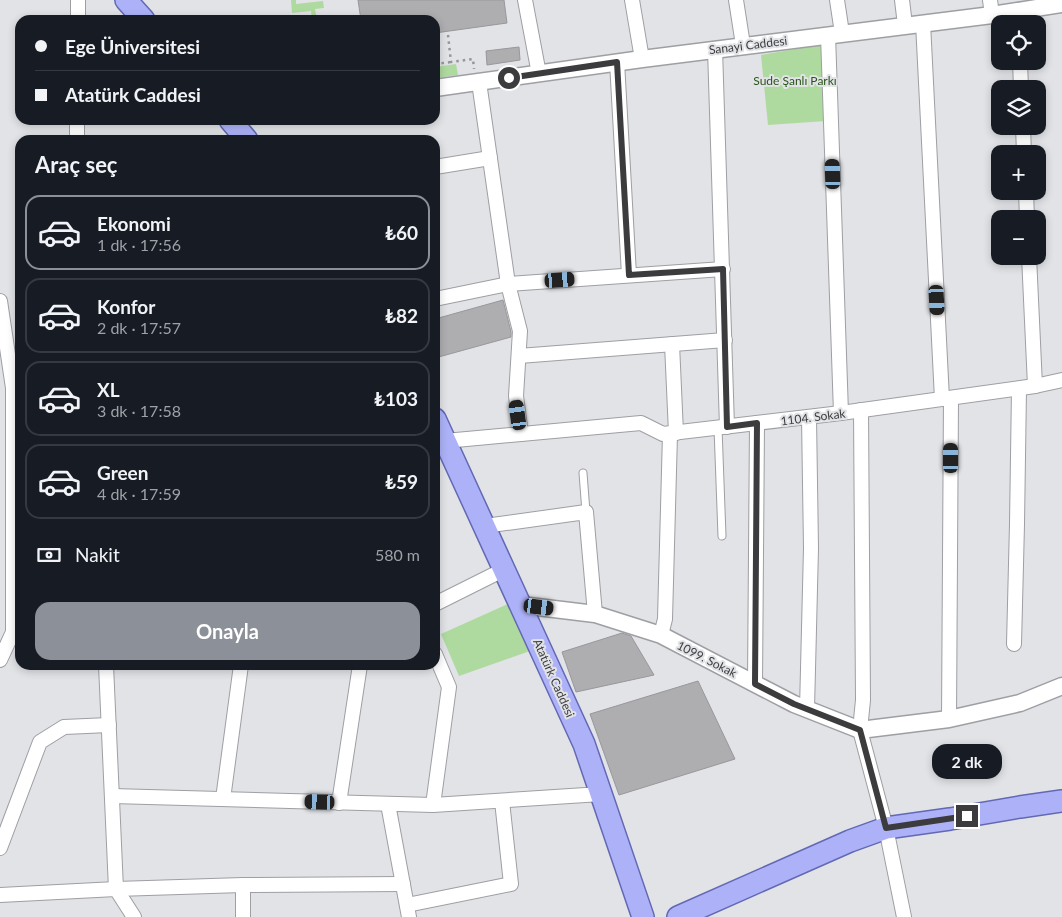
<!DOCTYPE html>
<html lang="tr">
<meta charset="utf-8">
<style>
body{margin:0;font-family:Lato,sans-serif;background:#242831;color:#f1f3f6;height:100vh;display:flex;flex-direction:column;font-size:19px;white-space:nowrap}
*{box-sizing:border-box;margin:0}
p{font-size:16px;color:#9ea1a6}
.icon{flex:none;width:28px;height:28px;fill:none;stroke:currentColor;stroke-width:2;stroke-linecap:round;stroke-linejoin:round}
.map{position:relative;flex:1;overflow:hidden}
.panel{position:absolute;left:15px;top:135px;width:425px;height:535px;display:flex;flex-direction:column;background:#171b24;border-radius:15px;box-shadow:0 2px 8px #0003}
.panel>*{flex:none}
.banner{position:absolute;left:15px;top:15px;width:425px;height:110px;border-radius:15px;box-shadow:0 2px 8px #0003;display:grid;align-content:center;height:110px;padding:0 20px;background:#171b24}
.fabs{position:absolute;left:991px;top:15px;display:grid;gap:10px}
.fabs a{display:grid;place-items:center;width:55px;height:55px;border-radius:10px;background:#171b24;box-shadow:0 2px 8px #0003;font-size:25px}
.end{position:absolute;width:22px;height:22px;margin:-11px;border:6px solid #3c3c3e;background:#fff;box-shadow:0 0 0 2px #fff}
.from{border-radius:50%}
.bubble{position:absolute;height:35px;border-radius:15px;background:#171b24;box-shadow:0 2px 8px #0003;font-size:16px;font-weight:700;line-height:35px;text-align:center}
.car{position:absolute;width:15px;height:30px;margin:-15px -8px;border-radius:6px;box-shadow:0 0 4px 1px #0007;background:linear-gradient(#222 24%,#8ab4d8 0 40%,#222 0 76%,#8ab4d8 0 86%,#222 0)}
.banner b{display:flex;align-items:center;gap:18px;height:48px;font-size:19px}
.banner b+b{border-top:1px solid #363941}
.banner i{width:12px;height:12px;background:#f1f3f6}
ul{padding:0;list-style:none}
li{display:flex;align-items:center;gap:15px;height:75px;margin:0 10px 8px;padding:0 10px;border:2px solid #363941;border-radius:15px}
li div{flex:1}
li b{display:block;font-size:19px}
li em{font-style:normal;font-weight:700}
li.current{border-color:#8c9099}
li>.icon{width:45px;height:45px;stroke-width:1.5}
h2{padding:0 20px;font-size:22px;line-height:60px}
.pay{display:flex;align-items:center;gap:12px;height:55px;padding:0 20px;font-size:19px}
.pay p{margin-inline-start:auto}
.primary-button{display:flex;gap:10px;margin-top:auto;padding:10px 20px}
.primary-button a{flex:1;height:58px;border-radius:15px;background:#8c9099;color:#fff;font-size:20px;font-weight:700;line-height:58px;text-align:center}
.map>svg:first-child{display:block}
</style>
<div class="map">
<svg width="1062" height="917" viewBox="0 0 1062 917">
<rect width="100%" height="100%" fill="#e1e3e6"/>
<g fill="#afda9f">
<polygon points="291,0 296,0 296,4 323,1 324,8 315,9 317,20 312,20 311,11 292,13"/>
<polygon points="824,44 826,121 768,125 761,55"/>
<polygon points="456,64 458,75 435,78 435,67"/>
<polygon points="510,603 530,651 459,676 441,634"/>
</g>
<g fill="#aeaeb1" stroke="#98979b">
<polygon points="358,0 504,0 507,23 435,33 435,20 361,20"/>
<polygon points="519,47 520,60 487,65 486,51"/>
<polygon points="503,300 511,332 511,337 435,358 435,319"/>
<polygon points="622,633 631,636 654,675 576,692 562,652"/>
<polygon points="698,681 735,759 619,795 590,714"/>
</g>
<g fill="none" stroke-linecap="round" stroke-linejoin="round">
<g stroke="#9e9fa3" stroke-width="9">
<g id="service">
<polyline points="718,428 722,536"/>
<polyline points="583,473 586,512"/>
</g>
</g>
<g stroke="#9e9fa3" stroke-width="16">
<g id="minor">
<polyline points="525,0 539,74"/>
<polyline points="632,0 642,59"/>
<polyline points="736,0 743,45"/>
<polyline points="837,0 842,33"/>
<polyline points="902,0 905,25"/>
<polyline points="990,0 992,15"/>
<polyline points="78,20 78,0"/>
<polyline points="923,23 942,399"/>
<polyline points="828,35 841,413"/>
<polyline points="715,49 727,427"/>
<polyline points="1020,61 1021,89"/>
<polyline points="617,62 629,275"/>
<polyline points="479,82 508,284 520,331 516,396 521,434"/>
<polyline points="1023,126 1024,154"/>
<polyline points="77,140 77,120"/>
<polyline points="435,167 490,158"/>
<polyline points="1026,191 1027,219"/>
<polyline points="1029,256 1035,386"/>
<polyline points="435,299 508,284 723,269"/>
<polyline points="0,301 13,388 13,632 0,660"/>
<polyline points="672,344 676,433"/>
<polyline points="519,356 725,340"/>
<polyline points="861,410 863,700 860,730 886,828 904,917"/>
<polyline points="445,441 641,423 663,434 841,413 1035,386 1062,380"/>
<polyline points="485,526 586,512 595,614"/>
<polyline points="435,604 505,569"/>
<polyline points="661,635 665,619 670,434"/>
<polyline points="1014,644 1017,524 1019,389"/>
<polyline points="106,665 116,889 134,917"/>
<polyline points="755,684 757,423"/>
<polyline points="807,709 811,548 809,417"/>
<polyline points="949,719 951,398"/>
<polyline points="112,796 433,805 601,794"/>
<polyline points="223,799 241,665"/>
<polyline points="339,803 360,665"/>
<polyline points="388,804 409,917"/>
<polyline points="433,805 449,687 435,654"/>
<polyline points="0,848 40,742 64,727 109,725"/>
<polyline points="0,895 116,889 243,885"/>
<polyline points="407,905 511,884 502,801"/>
<polyline points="243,917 243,885 403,884"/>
</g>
</g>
<g stroke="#9e9fa3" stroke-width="19">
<g id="tertiary">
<polyline points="435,88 642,59 992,15 1062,4"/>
<polyline points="521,605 595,614 661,635 794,704 860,730 949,719 1020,703 1062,686"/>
</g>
</g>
<g stroke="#6268b4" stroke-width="24">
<g id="primary">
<polyline points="126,0 144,20"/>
<polyline points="230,120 247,140"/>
<polyline points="435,419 584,744 643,917"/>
<polyline points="678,917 850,841 886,828 950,819 1020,807 1062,801"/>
</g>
</g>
<g stroke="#949698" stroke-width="2.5" stroke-dasharray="2.5 4" stroke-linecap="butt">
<polyline points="448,35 451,62 473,59 474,69"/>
<polyline points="435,64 451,62"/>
</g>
<use href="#service" stroke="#fff" stroke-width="7"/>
<use href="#minor" stroke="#fff" stroke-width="14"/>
<use href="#tertiary" stroke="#fff" stroke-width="16"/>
<use href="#primary" stroke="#adb2f8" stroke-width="21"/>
</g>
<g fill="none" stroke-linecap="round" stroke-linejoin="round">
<polyline stroke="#3c3c3e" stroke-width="6" points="509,78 617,62 629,275 723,269 727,427 757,423 755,684 794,704 860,730 886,828 967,816"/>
</g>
<g text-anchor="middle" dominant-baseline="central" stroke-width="4" stroke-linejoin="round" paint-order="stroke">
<g font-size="12" fill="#3c3c3e" stroke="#e1e3e6">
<text transform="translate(748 45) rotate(-7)">Sanayi Caddesi</text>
<text transform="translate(813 417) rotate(-7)">1104. Sokak</text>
<text transform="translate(707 659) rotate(27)">1099. Sokak</text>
<text transform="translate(554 678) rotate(66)">Atatürk Caddesi</text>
</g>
<g font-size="12" fill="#2a5418" stroke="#e1e3e6">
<text x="795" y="80">Sude Şanlı Parkı</text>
</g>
</g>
</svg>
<div class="fabs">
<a><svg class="icon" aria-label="locate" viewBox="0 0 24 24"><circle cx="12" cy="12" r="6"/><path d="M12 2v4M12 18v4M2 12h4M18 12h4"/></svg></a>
<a><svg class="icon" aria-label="layers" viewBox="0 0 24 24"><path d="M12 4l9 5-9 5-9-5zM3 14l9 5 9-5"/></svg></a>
<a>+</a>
<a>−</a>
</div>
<i class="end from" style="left:509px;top:78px"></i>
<i class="end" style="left:967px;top:816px"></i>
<div class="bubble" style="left:932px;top:744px;width:70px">2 dk</div>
<i class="car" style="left:833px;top:174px;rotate:358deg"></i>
<i class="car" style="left:560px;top:280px;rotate:86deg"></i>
<i class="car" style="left:937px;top:300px;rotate:177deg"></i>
<i class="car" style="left:518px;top:415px;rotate:352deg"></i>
<i class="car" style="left:951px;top:458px;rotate:0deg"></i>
<i class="car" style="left:539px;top:607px;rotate:97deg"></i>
<i class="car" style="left:320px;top:802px;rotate:272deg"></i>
<div class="banner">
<b><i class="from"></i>Ege Üniversitesi</b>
<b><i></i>Atatürk Caddesi</b>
</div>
<section class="panel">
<h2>Araç seç</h2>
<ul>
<li class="current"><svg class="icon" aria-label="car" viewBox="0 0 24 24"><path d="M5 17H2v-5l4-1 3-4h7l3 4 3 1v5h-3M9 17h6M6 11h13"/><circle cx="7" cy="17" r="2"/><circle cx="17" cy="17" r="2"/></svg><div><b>Ekonomi</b><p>1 dk · 17:56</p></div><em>₺60</em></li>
<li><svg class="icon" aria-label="car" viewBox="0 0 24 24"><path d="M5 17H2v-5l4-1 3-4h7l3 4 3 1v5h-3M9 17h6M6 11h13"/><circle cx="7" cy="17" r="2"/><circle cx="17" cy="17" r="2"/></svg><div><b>Konfor</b><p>2 dk · 17:57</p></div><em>₺82</em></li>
<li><svg class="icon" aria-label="car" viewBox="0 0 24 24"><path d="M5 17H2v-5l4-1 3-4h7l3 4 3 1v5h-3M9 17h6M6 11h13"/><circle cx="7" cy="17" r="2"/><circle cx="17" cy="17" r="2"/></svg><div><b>XL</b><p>3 dk · 17:58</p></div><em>₺103</em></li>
<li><svg class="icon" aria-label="car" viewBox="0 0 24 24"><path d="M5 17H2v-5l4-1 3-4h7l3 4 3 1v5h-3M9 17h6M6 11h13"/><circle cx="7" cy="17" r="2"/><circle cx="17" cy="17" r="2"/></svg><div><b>Green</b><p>4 dk · 17:59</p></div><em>₺59</em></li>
</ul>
<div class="pay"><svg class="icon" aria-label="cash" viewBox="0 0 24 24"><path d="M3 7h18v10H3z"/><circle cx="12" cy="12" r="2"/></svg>Nakit<p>580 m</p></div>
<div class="primary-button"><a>Onayla</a></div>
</section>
</div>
